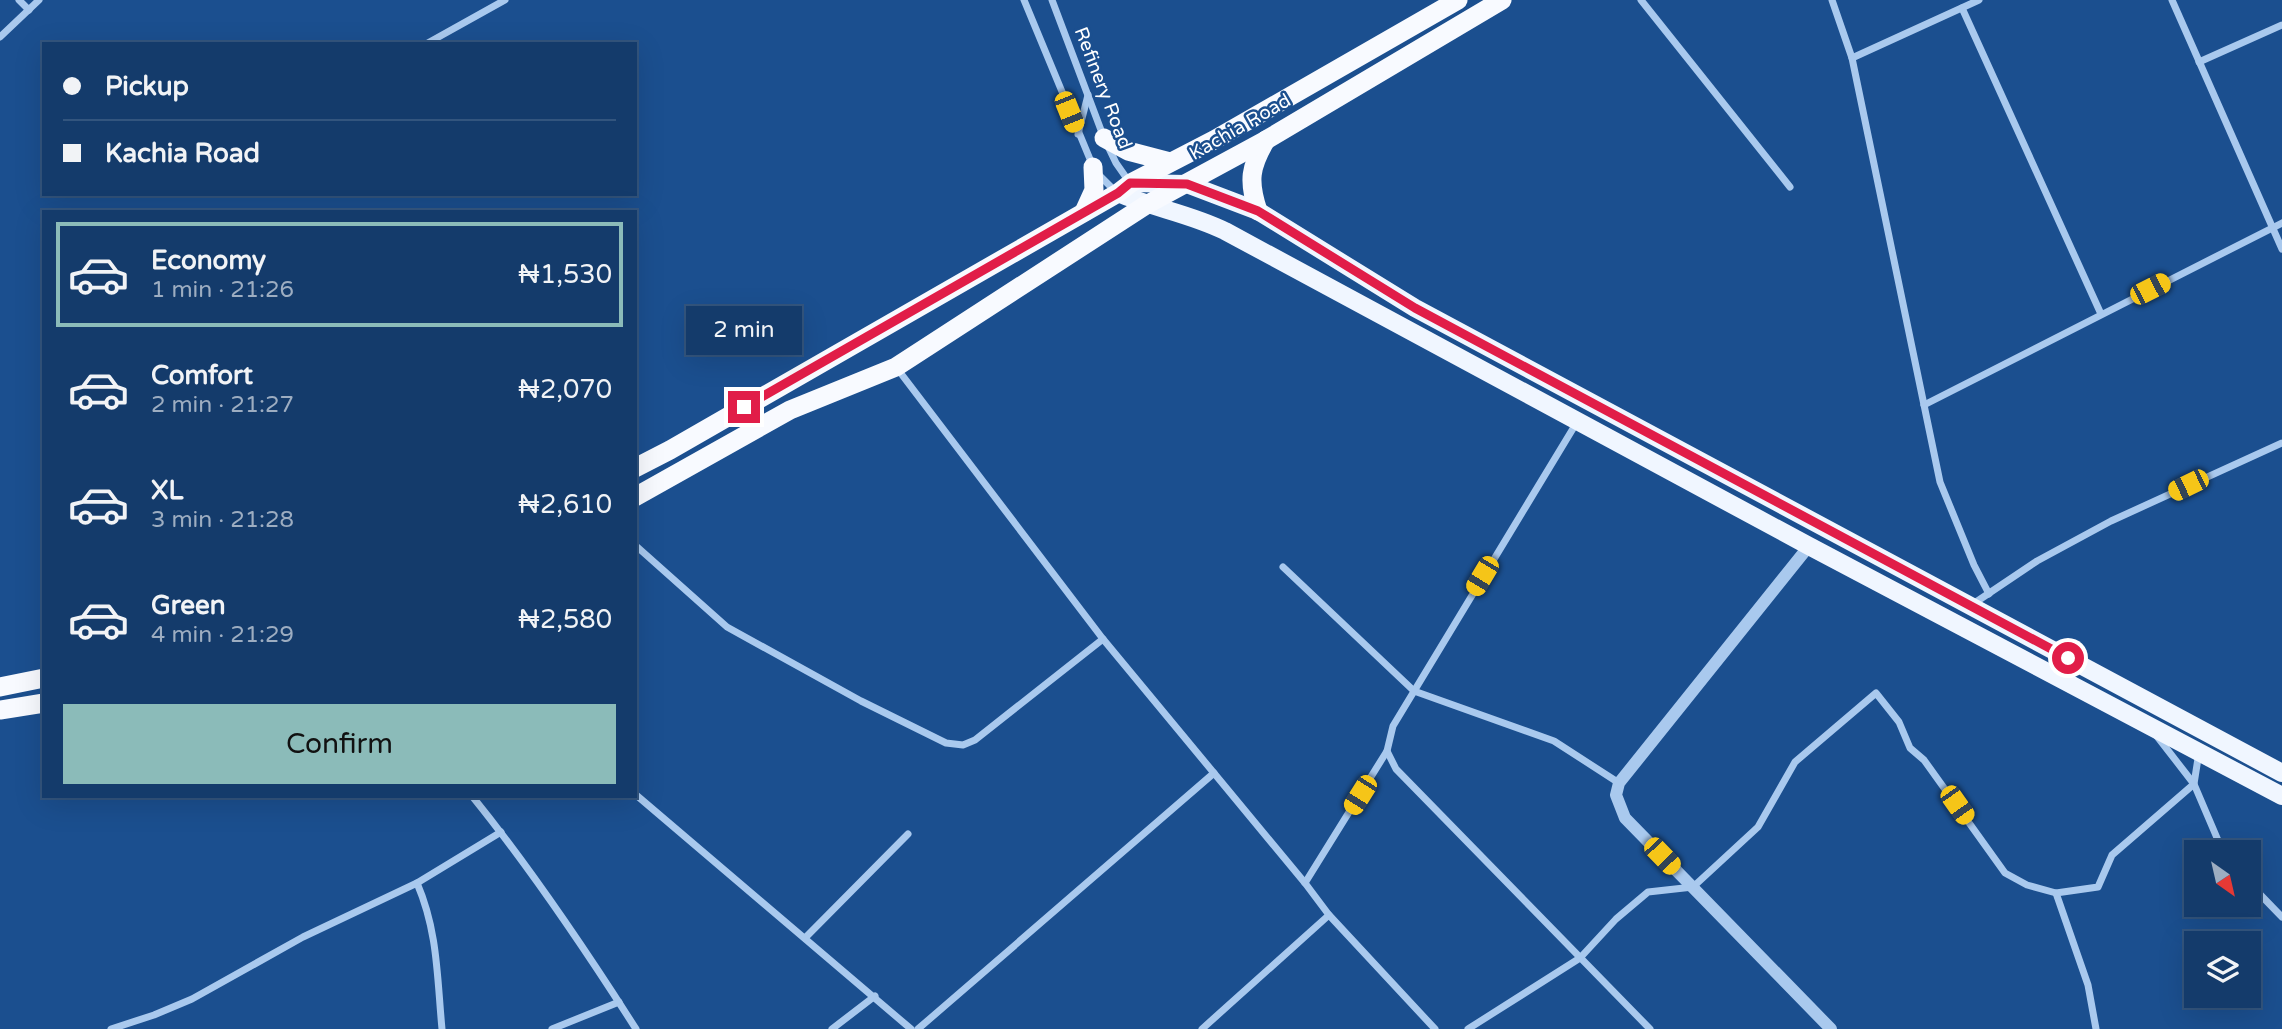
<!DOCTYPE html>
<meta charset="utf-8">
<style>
body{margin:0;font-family:"Varela Round",sans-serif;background:#214673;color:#f1f3f6;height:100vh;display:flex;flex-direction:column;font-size:26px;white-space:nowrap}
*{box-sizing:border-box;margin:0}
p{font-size:23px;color:#9dadc1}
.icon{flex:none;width:38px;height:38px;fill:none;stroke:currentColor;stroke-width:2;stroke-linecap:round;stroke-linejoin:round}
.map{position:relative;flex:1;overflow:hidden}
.sheet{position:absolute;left:42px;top:210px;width:595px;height:588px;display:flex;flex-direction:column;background:#143b6b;border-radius:0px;box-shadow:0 7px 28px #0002,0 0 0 2px #33557e}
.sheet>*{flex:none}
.top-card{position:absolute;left:42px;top:42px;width:595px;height:154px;border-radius:0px;box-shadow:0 7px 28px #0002,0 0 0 2px #33557e;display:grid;align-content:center;height:154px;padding:0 21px;background:#143b6b}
.needle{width:46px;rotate:146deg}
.tools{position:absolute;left:2184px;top:840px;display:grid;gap:14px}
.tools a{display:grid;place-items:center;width:77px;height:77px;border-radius:0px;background:#143b6b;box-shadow:0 7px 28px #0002,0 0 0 2px #33557e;font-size:35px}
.end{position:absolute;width:32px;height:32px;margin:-16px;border:9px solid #e11d48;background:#fff;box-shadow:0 0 0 4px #fff}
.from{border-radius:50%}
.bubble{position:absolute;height:49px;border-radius:0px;background:#143b6b;box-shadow:0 7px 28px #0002,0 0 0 2px #33557e;font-size:23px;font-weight:600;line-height:49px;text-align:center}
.car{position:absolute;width:21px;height:42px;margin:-21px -10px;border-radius:9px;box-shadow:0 0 5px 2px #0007;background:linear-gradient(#f5c518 24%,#345 0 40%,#f5c518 0 76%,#345 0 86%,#f5c518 0)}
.top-card b{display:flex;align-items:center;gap:24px;height:66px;font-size:26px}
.top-card b+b{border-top:2px solid #33557e}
.top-card i{width:18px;height:18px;background:#f1f3f6}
ul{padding:12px 0 0;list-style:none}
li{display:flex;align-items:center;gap:21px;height:105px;margin:0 14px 10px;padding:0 7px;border:4px solid transparent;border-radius:0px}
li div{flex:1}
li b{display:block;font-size:26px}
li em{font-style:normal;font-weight:600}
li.active{border-color:#8bbbb9}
li>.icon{width:63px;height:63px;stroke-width:1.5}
.action{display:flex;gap:14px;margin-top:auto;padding:14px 21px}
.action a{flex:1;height:80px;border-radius:0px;background:#8bbbb9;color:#111;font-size:28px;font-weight:600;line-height:80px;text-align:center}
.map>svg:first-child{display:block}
</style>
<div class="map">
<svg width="2282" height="1029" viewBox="0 0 2282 1029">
<rect width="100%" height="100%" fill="#1b4f8f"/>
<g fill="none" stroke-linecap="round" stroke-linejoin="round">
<g stroke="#a9c9ee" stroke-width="7">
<polyline points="19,0 29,10"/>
<polyline points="1024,0 1092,164"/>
<polyline points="1052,0 1104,138 1116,163 1130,183"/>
<polyline points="1641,0 1790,187"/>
<polyline points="1832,0 1852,58 1940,482 1974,565 1989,594"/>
<polyline points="2172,0 2282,249"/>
<polyline points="1962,8 2101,314"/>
<polyline points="0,37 39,0"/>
<polyline points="426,44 505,0"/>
<polyline points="1852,58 1979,0"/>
<polyline points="2199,62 2282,25"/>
<polyline points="1078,134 1088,95"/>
<polyline points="1098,174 1117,193"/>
<polyline points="896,367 1103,639 1305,883 1329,915 1435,1029"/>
<polyline points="1924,405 2282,223"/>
<polyline points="1577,422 1393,726 1387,751 1396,769 1650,1029"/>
<polyline points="635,545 727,627 861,701 946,743 963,745 975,740 1103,639"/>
<polyline points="1283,567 1414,691 1554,741 1619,783"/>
<polyline points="1973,604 2037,561 2111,521 2282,443"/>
<polyline points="2156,735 2194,784 2223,852"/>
<polyline points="635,794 911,1029"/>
<path d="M 472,796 C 532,870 585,949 636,1029"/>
<path d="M 417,883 C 438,932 437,977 442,1029"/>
<polyline points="1305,883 1387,751"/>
<polyline points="2249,883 2282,917"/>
<polyline points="805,938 908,834"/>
<polyline points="111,1029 154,1015 192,999 303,937 417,883 501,832"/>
<polyline points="552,1029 619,1002"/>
<polyline points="832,1029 875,996"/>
<polyline points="918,1029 1214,773"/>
<polyline points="1202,1029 1329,915"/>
<polyline points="1468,1029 1580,958 1616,919 1648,892 1693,887 1758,827 1795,762 1876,693 1899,722 1910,748 1924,760 2005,873 2027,885 2056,893"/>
<polyline points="2096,1029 2088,985 2056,893 2098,887 2112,855 2194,784 2199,752"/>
</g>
<polyline stroke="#a9c9ee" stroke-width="12" points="1809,546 1619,783 1616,795 1625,818 1831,1029"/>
<g stroke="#f0f6ff" stroke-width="18">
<polyline points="1131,183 1187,184 1258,211 1415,308 2282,773"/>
<path d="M 1118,193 C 1153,208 1191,214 1225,231 L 1809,546 L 2282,796"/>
</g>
<g stroke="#f8faff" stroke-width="19">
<polyline points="1104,138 1128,151 1170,162"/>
<path d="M 1258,211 C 1248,181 1250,167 1266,140"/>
<polyline points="1084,212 1094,190 1093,167"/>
<polyline points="635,468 670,450 1118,193 1131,183 1214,140 1458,0"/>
<polyline points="635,497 790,410 896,367 1146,205 1266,140 1502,0"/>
<polyline points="0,687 44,678"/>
<polyline points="0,710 44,703"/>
</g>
</g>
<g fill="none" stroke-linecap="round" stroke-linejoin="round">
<polyline stroke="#e11d48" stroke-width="9" points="744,407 1118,193 1130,183 1187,184 1258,211 1415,308 2068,658"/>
</g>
<g text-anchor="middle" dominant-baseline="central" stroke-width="5" stroke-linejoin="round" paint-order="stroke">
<g font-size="19" fill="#fff" stroke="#1b4f8f">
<text transform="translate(1103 88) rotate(69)">Refinery Road</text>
<text transform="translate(1240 127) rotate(-30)">Kachia Road</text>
</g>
</g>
</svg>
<div class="tools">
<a><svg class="needle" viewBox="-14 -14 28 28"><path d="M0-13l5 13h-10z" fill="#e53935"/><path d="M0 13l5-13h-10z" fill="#9dadc1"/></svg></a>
<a><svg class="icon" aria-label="layers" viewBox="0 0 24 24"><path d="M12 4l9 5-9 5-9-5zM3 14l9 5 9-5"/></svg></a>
</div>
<i class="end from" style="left:2068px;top:658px"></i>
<i class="end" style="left:744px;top:407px"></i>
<div class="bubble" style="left:686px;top:306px;width:116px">2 min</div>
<i class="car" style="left:1069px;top:112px;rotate:158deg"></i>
<i class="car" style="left:2150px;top:289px;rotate:63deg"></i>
<i class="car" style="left:2188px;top:485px;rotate:244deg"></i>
<i class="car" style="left:1482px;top:576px;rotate:211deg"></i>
<i class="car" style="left:1360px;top:795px;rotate:212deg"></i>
<i class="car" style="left:1957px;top:805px;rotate:145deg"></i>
<i class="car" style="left:1662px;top:856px;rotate:136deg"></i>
<div class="top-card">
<b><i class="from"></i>Pickup</b>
<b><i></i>Kachia Road</b>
</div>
<section class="sheet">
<ul>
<li class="active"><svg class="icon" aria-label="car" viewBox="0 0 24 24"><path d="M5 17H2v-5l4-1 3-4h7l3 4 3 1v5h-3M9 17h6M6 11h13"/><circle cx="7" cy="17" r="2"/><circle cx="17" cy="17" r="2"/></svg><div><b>Economy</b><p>1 min · 21:26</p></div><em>₦1,530</em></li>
<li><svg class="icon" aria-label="car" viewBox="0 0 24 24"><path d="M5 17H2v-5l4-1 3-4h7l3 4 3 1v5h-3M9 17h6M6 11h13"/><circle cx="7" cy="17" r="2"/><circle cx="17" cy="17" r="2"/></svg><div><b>Comfort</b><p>2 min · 21:27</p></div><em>₦2,070</em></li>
<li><svg class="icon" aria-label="car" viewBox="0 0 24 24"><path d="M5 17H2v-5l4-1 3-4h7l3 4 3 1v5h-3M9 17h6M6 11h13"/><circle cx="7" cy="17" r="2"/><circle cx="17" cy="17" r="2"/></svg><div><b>XL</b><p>3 min · 21:28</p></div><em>₦2,610</em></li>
<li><svg class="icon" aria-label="car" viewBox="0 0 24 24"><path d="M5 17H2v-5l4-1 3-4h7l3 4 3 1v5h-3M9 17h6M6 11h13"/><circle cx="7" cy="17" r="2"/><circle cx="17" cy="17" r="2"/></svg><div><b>Green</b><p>4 min · 21:29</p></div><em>₦2,580</em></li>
</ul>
<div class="action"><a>Confirm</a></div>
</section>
</div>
